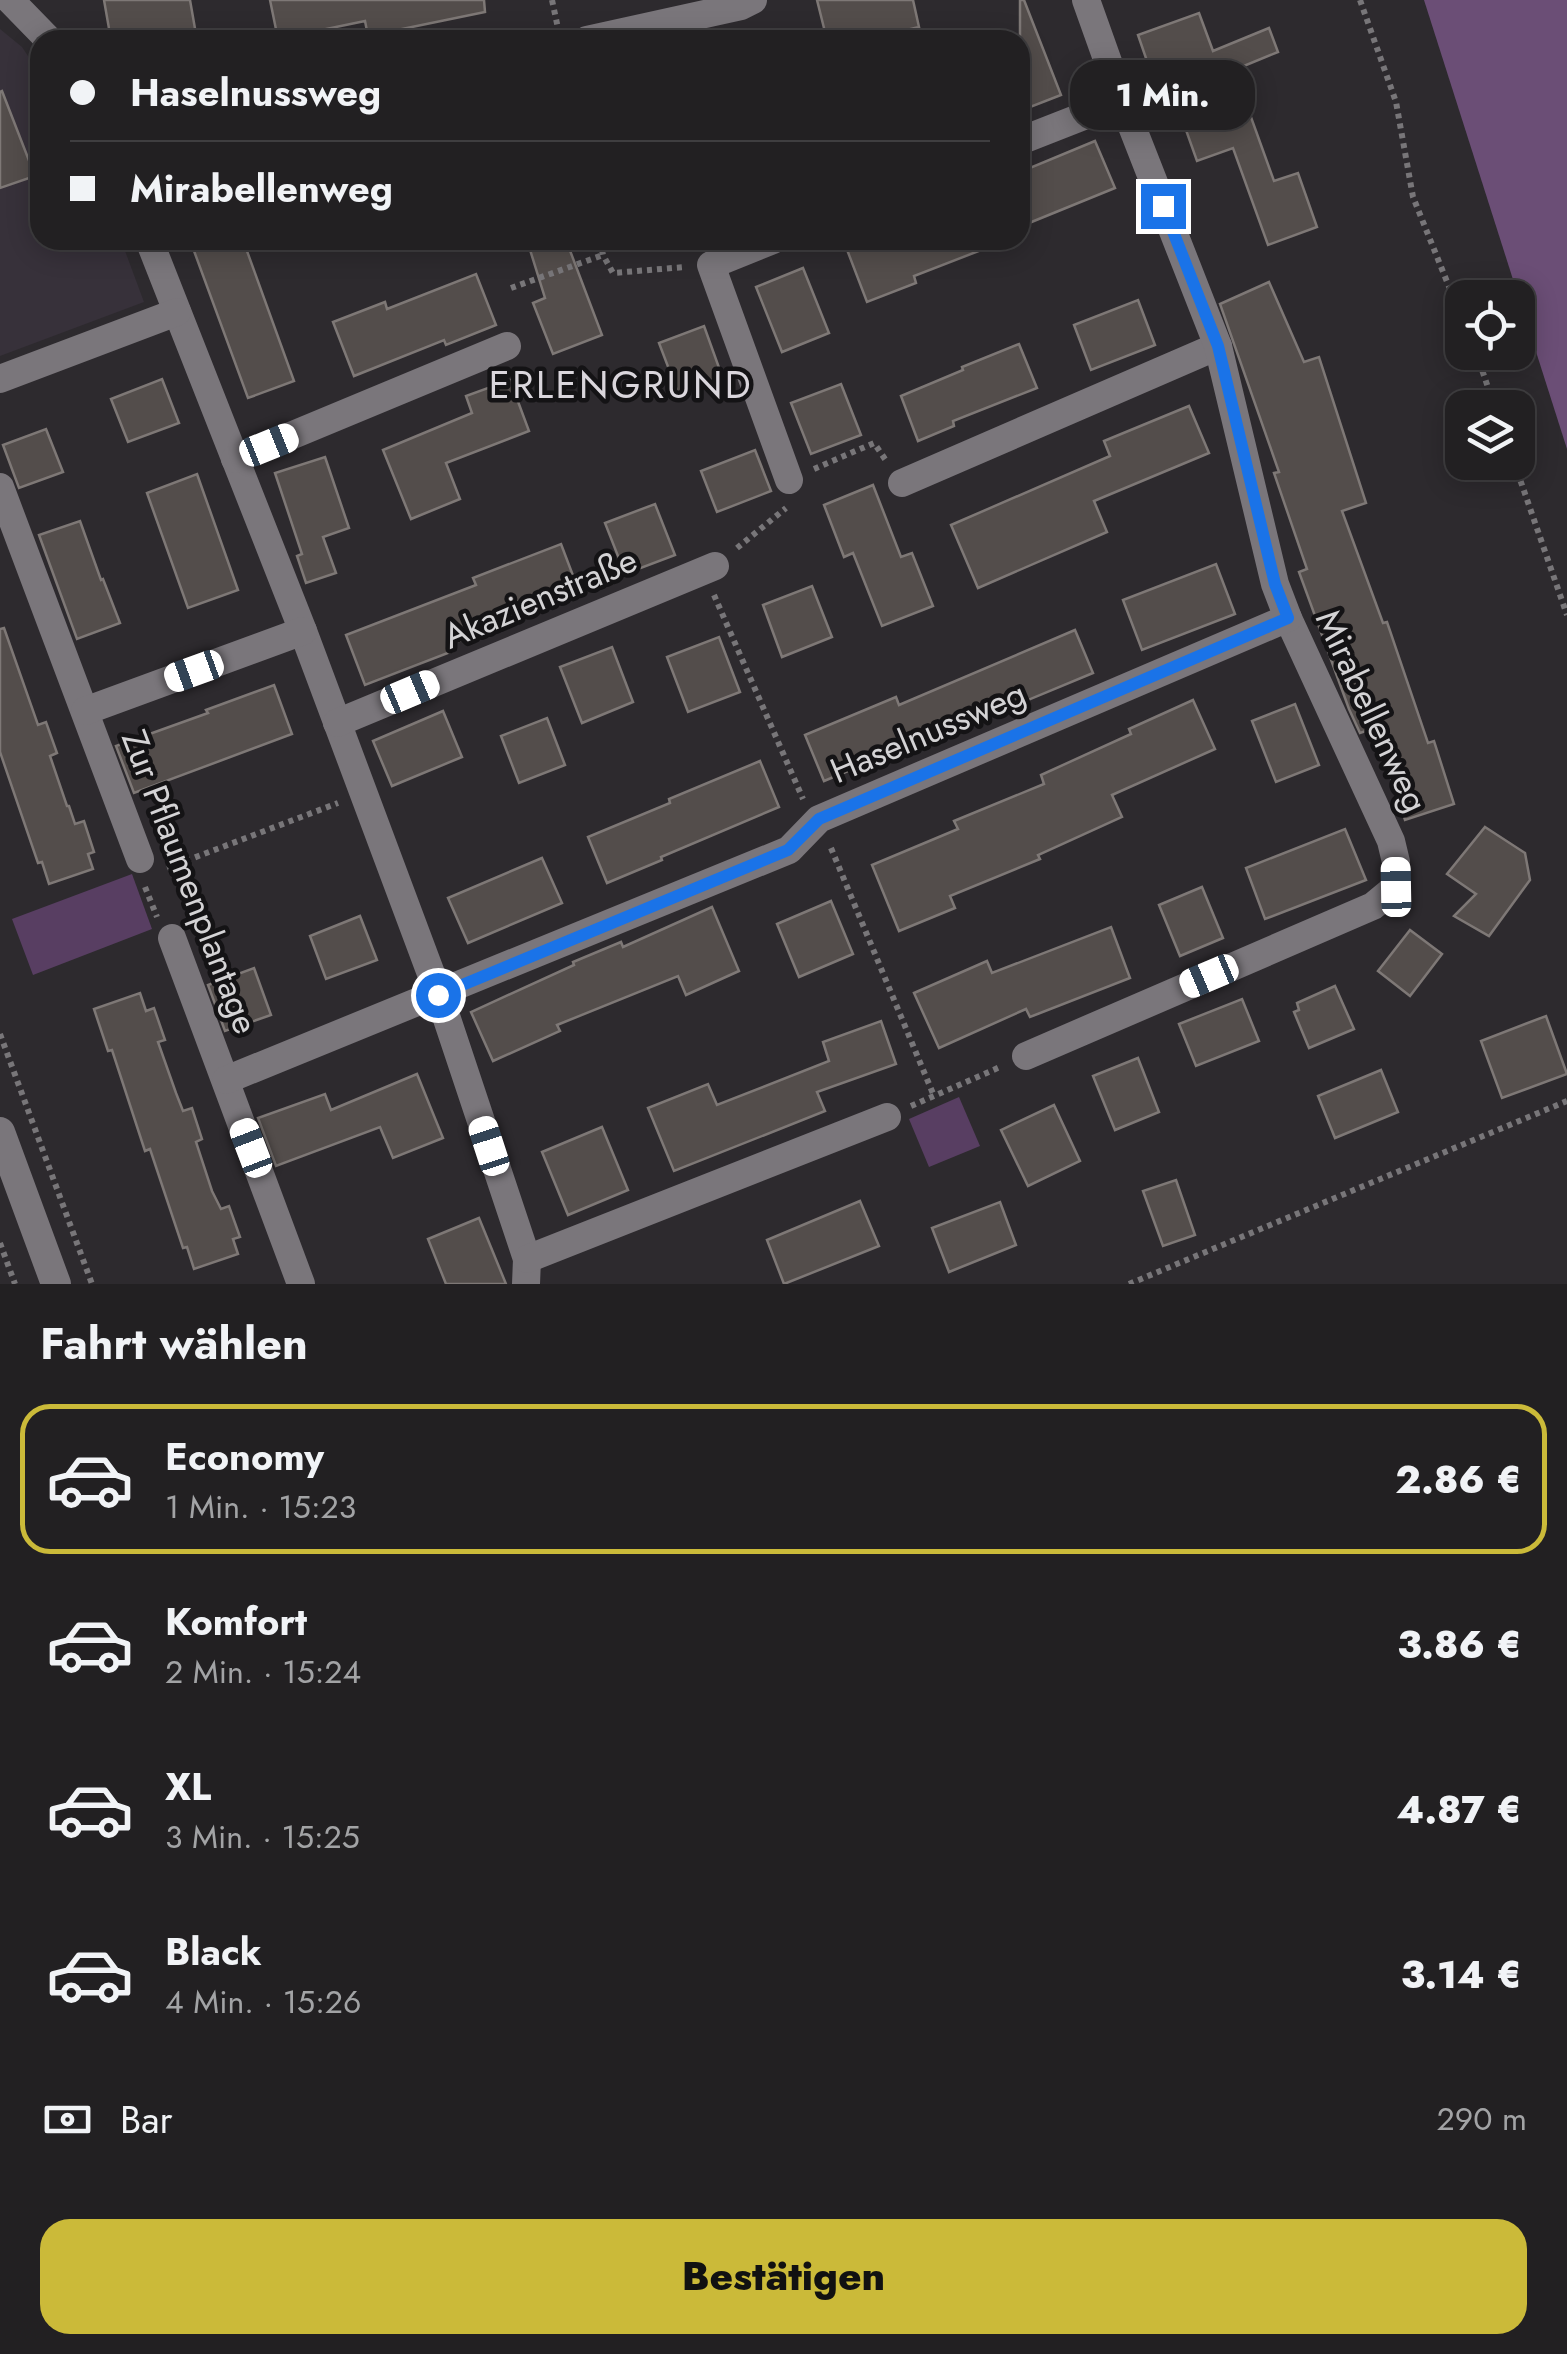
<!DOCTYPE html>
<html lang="de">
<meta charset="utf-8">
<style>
body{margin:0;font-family:Jost,sans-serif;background:#2e2d2f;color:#f1f3f6;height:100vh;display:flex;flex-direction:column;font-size:38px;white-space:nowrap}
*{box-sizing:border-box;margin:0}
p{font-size:32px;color:#a2a3a5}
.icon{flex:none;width:55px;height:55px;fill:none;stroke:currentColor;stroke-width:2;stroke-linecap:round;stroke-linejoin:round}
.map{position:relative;height:1284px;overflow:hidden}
.drawer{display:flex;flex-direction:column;background:#222022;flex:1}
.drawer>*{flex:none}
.banner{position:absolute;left:30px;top:30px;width:1000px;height:220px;border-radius:30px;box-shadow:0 5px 25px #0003,0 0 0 2px #3f3e40;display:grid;align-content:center;height:220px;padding:0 40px;background:#222022}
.fabs{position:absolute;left:1445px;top:280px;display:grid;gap:20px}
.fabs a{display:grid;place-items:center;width:90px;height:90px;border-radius:20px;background:#222022;box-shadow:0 5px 25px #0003,0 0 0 2px #3f3e40;font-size:50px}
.end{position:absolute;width:45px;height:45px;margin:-22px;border:12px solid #1a73e8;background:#fff;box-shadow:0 0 0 5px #fff}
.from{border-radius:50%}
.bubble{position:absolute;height:70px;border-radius:30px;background:#222022;box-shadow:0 5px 25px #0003,0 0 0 2px #3f3e40;font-size:32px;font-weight:800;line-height:70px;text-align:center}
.car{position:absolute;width:30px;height:60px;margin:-30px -15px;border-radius:12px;box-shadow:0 0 8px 2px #0007;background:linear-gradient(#fff 24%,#345 0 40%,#fff 0 76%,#345 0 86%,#fff 0)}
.banner b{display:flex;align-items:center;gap:35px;height:95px;font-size:38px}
.banner b+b{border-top:2px solid #3f3e40}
.banner i{width:25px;height:25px;background:#f1f3f6}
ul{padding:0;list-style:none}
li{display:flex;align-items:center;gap:30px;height:150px;margin:0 20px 15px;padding:0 20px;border:5px solid transparent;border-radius:30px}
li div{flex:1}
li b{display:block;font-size:38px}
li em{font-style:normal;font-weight:800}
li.on{border-color:#cbba39}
li>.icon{width:90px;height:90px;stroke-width:1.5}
h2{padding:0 40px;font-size:45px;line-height:120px}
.pay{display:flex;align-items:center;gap:25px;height:110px;padding:0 40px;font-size:38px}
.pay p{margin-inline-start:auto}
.button{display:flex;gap:20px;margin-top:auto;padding:20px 40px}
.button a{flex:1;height:115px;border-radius:30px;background:#cbba39;color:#111;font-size:40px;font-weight:800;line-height:115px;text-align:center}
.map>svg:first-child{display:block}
</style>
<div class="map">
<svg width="1567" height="1284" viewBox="0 0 1567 1284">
<rect width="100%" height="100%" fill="#2d2a2e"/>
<polygon fill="#37313a" points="0,29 22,47 40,74 40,240 121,240 144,302 0,356"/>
<g fill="#583e62">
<polygon points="132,874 152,929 33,975 12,919"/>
<polygon points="959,1097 980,1146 929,1167 909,1119"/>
</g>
<polygon fill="#6b4e76" points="1424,0 1567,0 1567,449"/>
<g fill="#534d4b" stroke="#7e7876" stroke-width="2.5">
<polygon points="104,0 190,0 197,40 111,40"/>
<polygon points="270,0 484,0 485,12 368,36 365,21 278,39"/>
<polygon points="817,0 913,0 919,27 865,40 827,40"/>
<polygon points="1020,0 1024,0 1061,95 1020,111"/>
<polygon points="1199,13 1213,51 1269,28 1278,52 1234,70 1274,181 1298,173 1317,227 1268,245 1233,148 1197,161 1170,85 1157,90 1138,35"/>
<polygon points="2,91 35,176 0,188 0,92"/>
<polygon points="1095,141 1115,188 1029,223 1020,201 1020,172"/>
<polygon points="190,240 243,240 294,381 248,398"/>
<polygon points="527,240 566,240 602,335 553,354 533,303 545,298"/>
<polygon points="864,240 1001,240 1002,242 914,276 916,283 867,302 846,247"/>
<polygon points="803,268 829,333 782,352 756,287"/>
<polygon points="476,274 496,325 446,345 444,340 354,376 333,322 385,302 387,309"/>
<polygon points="1269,282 1304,362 1319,357 1366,503 1342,511 1383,623 1387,622 1428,743 1434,741 1454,804 1405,820 1375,728 1360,733 1349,709 1299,572 1307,569 1274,473 1279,472 1220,304"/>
<polygon points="1138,300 1155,345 1091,370 1074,325"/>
<polygon points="704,326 722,376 678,393 659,343"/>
<polygon points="1019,344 1037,388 953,421 954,426 918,441 901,396 963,370 962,367"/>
<polygon points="162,379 179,423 128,442 111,399"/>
<polygon points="510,380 529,431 446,463 460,499 411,519 383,450 472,413 466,396"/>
<polygon points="841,384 861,435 811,454 791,403"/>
<polygon points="1189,406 1209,453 1094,501 1107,532 978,588 951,525 1110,456 1104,441"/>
<polygon points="46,429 63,472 19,488 3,445"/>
<polygon points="755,450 771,491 717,512 701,471"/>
<polygon points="325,457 349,528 323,537 336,573 306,583 297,556 302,554 275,473"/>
<polygon points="197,474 238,590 188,608 147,493"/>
<polygon points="873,485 901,557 912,553 933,606 882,626 853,553 844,557 824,505"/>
<polygon points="655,504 675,555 625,574 605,523"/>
<polygon points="80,521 101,580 103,579 120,623 77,639 39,535"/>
<polygon points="561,544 580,594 451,644 453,651 365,685 346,635 476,585 473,578"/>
<polygon points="1216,564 1235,614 1142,650 1123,600"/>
<polygon points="812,586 832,637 782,657 763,605"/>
<polygon points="4,628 38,725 46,722 57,753 50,756 67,806 69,806 75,824 84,821 94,852 88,854 93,869 49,884 42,862 38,863 0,752 0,629"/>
<polygon points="1075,630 1093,673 951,732 950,729 824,781 805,735 896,697 899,705"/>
<polygon points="719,637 740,692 688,712 667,657"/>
<polygon points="612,647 633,702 582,723 560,667"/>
<polygon points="274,685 292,734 134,793 116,746 208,713 206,710"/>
<polygon points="1193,700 1215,749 1112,795 1122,817 1038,855 1040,859 950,896 955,908 899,931 872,865 958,829 954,821 1044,784 1041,775 1131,734 1129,729"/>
<polygon points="1295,704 1319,765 1276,782 1252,721"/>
<polygon points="443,711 462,757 392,786 373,741"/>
<polygon points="547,718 565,765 519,783 501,736"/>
<polygon points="760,761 779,807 661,857 662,860 607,883 588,837 670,803 669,799"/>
<polygon points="1485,827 1525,853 1530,880 1489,936 1454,916 1476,894 1447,874"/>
<polygon points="1345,829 1366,880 1265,919 1246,868"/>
<polygon points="542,858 562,903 468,943 448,898"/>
<polygon points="1202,887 1223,938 1180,956 1159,905"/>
<polygon points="831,901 853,954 799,977 777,924"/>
<polygon points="712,907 739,971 686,995 678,976 557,1025 560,1031 493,1061 471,1012 574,965 573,962 621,942 623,947"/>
<polygon points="360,916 377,960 326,979 310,936"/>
<polygon points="1111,927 1130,978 1030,1017 1026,1009 939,1048 914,993 987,961 992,973"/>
<polygon points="1410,930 1442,954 1410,996 1378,971"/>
<polygon points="254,968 271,1015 225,1031 208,985"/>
<polygon points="1335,986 1354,1029 1309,1048 1294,1012 1299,1010 1297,1003"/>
<polygon points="140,993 146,1011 154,1008 165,1040 158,1042 176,1093 183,1111 192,1108 202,1139 196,1142 212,1191 221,1209 229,1206 240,1237 233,1239 238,1254 194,1269 187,1247 183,1248 150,1149 145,1151 112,1050 108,1051 94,1009"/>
<polygon points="1242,999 1259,1041 1196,1066 1179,1024"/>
<polygon points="1546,1016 1567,1074 1502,1098 1481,1041"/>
<polygon points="881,1021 896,1064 817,1092 825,1111 674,1171 648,1108 708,1084 717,1105 829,1061 823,1042"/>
<polygon points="1138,1058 1159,1112 1115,1130 1093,1076"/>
<polygon points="1381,1070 1398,1112 1335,1138 1318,1096"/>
<polygon points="417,1074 443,1138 393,1158 380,1127 276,1166 258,1118 325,1094 331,1110"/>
<polygon points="1054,1105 1080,1161 1028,1186 1001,1130"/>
<polygon points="602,1127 628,1190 568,1215 542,1152"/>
<polygon points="1176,1180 1195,1235 1163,1246 1143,1191"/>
<polygon points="860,1201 879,1246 784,1284 767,1240"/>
<polygon points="1000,1202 1016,1245 949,1272 932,1228"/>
<polygon points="479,1218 506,1284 446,1284 428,1239"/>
</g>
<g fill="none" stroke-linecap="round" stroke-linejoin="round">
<g stroke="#787679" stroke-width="6" stroke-dasharray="5 5" stroke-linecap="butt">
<polyline points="552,0 559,33"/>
<polyline points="1360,0 1396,102 1413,197 1462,319"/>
<polyline points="600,240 603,255 613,273 685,267"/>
<polyline points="511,288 603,255"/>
<polyline points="1476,352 1495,408"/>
<polyline points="1514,462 1567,615"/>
<polyline points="814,469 874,443 887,462"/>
<polyline points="737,548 786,508"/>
<polyline points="714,595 803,799"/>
<polyline points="831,848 934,1096"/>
<polyline points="167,868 338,803"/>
<polyline points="145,887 157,917"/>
<polyline points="0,1034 92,1284"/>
<polyline points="911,1106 1000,1067"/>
<polyline points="0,1243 15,1284"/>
<polyline points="1129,1284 1567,1101"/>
</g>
<g stroke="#7a767b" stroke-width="28">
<polyline points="10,0 49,40"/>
<polyline points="587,40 741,6 753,0"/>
<polyline points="1020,141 1122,101"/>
<polyline points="149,240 303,631 439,995 527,1259 526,1284"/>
<polyline points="773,240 711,265 789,480"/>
<polyline points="0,379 177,312"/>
<polyline points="235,459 507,346"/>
<polyline points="902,483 1218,346"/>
<polyline points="0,487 140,859"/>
<polyline points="85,711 303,631"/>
<polyline points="337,723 715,566"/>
<polyline points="172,938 301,1284"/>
<polyline points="1026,1056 1373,906 1396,887 1396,862 1391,841 1288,618 1275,584 1218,346 1122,101 1086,0"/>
<polyline points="226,1080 789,850 819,819 1288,618"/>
<polyline points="527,1259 887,1117"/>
</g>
<polyline stroke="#7a767b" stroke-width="30" points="0,1132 56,1284"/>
</g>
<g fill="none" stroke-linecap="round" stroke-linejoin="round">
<polyline stroke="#1a73e8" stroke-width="12" points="438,995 788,850 819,819 1288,618 1275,584 1218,346 1163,206"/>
</g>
<g text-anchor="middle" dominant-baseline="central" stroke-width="9" stroke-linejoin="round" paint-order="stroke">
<g font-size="35" fill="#d4d3d5" stroke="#141315">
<text transform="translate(540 598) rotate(-23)">Akazienstraße</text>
<text transform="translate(1372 711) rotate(65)">Mirabellenweg</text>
<text transform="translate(928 732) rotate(-23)">Haselnussweg</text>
<text transform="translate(190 882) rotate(69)">Zur Pflaumenplantage</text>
</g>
<g font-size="38" letter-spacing="2.5" fill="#dad6dc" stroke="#141315">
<text x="621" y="384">ERLENGRUND</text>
</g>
</g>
</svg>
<div class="fabs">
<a><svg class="icon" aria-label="locate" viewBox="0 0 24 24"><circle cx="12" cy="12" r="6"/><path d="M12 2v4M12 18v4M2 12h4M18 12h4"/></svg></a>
<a><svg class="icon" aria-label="layers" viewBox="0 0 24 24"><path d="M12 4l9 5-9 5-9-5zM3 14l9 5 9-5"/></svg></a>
</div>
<i class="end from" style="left:438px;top:995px"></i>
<i class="end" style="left:1163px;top:206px"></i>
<div class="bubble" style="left:1070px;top:60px;width:185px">1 Min.</div>
<i class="car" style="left:269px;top:445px;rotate:68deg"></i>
<i class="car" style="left:194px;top:671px;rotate:250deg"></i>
<i class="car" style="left:410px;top:692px;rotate:67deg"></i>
<i class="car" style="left:1396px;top:887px;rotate:359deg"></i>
<i class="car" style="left:1209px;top:976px;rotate:247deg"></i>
<i class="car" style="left:489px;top:1146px;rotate:342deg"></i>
<i class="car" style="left:251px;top:1148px;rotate:339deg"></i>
<div class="banner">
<b><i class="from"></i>Haselnussweg</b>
<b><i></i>Mirabellenweg</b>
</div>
</div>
<section class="drawer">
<h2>Fahrt wählen</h2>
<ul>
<li class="on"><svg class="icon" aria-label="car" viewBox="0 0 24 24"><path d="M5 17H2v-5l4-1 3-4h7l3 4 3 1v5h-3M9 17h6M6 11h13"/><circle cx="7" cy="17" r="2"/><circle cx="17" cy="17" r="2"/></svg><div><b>Economy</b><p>1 Min. · 15:23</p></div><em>2.86 €</em></li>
<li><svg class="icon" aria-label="car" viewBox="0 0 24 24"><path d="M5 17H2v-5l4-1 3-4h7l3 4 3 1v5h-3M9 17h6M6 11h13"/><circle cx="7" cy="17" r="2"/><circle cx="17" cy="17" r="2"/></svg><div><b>Komfort</b><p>2 Min. · 15:24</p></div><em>3.86 €</em></li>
<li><svg class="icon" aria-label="car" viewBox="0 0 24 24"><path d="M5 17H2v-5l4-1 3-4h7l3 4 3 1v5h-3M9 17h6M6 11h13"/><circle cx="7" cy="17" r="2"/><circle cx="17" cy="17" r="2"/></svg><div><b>XL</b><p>3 Min. · 15:25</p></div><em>4.87 €</em></li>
<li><svg class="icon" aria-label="car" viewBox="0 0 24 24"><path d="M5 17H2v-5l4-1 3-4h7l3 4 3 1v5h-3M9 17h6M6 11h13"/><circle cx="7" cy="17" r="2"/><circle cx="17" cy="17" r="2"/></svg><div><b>Black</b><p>4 Min. · 15:26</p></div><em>3.14 €</em></li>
</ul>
<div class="pay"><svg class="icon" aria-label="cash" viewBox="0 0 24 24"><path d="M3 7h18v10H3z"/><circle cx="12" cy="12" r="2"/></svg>Bar<p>290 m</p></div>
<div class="button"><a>Bestätigen</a></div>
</section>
